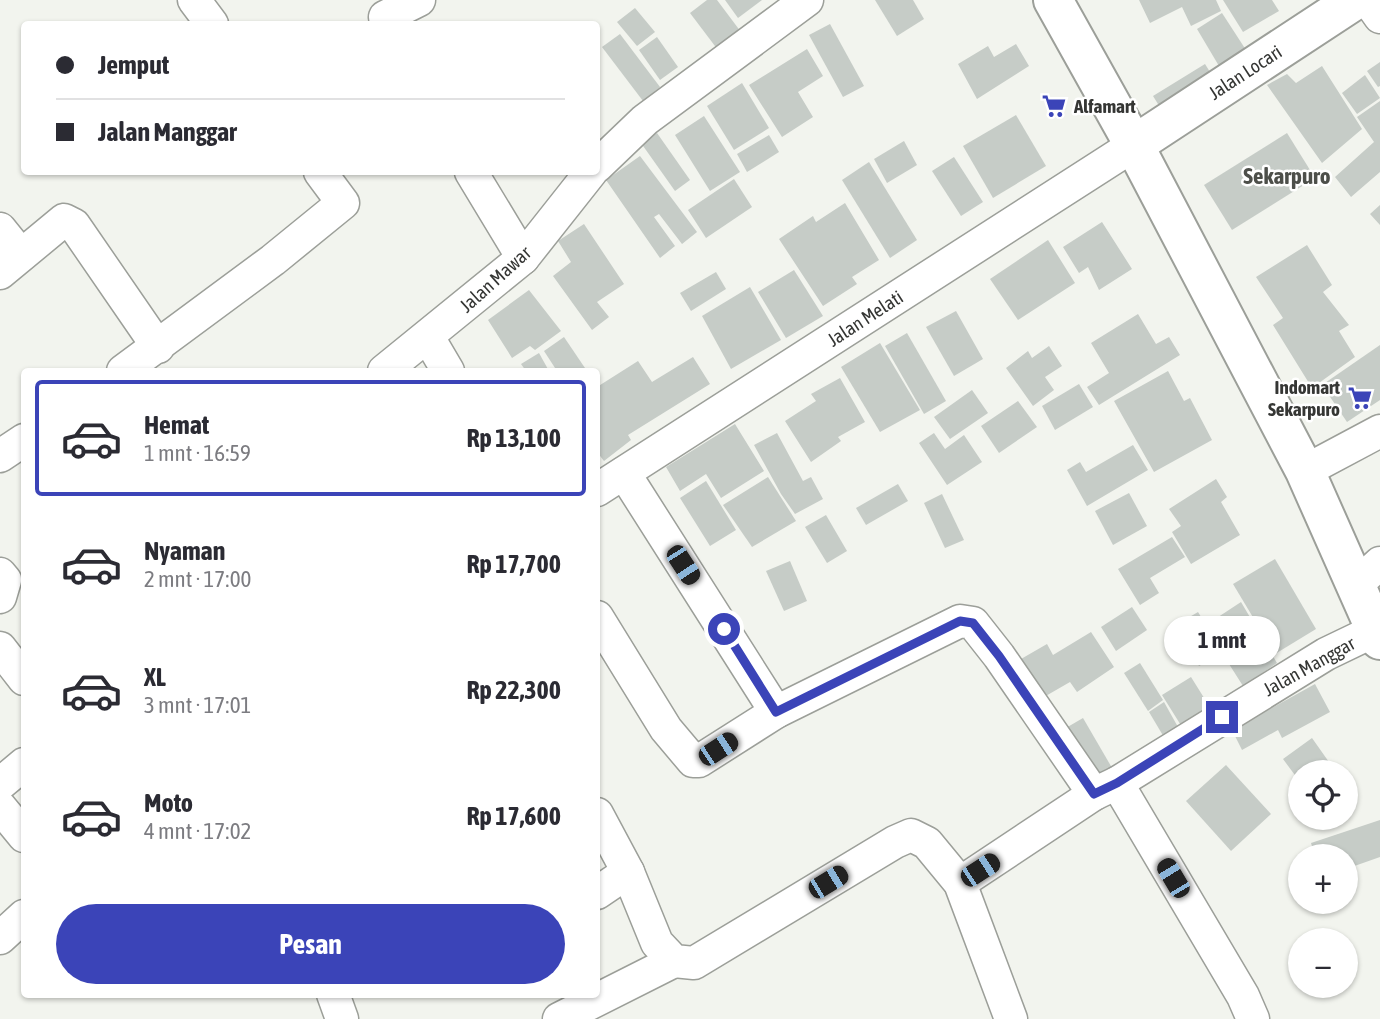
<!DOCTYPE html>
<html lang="id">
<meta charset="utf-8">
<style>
body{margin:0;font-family:"Asap Condensed",sans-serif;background:#f2f2f3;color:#2b2b33;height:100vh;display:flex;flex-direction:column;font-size:26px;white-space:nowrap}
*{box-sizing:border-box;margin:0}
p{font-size:23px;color:#7c7c81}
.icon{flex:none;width:38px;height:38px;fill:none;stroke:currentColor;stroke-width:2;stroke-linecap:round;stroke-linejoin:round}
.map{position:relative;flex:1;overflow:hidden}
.panel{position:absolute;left:21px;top:368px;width:579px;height:630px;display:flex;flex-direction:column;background:#fff;border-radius:7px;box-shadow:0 2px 5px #0004}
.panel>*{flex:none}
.banner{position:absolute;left:21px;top:21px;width:579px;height:154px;border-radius:7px;box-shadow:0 2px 5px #0004;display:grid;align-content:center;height:154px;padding:0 35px;background:#fff}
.tools{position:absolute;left:1288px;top:760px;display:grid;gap:14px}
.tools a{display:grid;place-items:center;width:70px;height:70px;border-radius:50%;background:#fff;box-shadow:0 2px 5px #0004;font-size:35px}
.end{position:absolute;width:32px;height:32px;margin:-16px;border:9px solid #3b44b8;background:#fff;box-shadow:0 0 0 4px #fff}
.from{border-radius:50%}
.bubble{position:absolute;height:49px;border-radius:24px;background:#fff;box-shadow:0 2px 5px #0004;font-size:23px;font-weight:700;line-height:49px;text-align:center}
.car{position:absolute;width:21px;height:42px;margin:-21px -10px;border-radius:9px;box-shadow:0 0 5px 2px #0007;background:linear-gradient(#222 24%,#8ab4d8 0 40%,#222 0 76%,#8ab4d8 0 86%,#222 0)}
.banner b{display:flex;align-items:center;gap:24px;height:66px;font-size:26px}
.banner b+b{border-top:2px solid #e1e1e2}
.banner i{width:18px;height:18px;background:#2b2b33}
ul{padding:12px 0 0;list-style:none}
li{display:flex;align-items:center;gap:21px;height:116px;margin:0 14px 10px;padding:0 21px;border:4px solid transparent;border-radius:7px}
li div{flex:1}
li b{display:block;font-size:26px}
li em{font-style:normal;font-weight:700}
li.selected{border-color:#3b44b8}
li>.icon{width:63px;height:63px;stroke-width:1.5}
.cta{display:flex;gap:14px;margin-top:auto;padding:14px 35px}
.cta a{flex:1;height:80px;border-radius:42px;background:#3b44b8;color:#fff;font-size:28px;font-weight:700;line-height:80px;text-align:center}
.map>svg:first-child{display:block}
</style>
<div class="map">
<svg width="1380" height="1019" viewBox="0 0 1380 1019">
<rect width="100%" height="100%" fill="#f2f4ee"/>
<g fill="#c6ccc7">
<polygon points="707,0 717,0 744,36 721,54 690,13"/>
<polygon points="725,0 762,0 738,18"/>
<polygon points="875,0 913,0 924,19 897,36"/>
<polygon points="1139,0 1216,0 1221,11 1191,26 1182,7 1150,23"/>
<polygon points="1223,0 1272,0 1279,11 1243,32"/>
<polygon points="635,8 655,32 637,46 617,22"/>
<polygon points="1222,13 1246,50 1219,66 1197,29"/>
<polygon points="830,24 864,86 843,97 809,35"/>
<polygon points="620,34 660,87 643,101 602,47"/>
<polygon points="657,37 678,67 660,80 639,50"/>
<polygon points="1016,44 1029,66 977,99 958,64 988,46 994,57"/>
<polygon points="807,49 823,76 798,92 813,117 782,137 749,85"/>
<polygon points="1380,62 1380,86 1378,87 1367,71"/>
<polygon points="1205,64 1220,88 1168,120 1153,96"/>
<polygon points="1322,66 1362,129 1322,163 1267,85 1287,74 1296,83"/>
<polygon points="1365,75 1380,98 1357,114 1342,93"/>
<polygon points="742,83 769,128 734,150 707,106"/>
<polygon points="1380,101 1380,172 1351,197 1335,177 1374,142 1357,117"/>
<polygon points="1016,115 1046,166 993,198 963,146"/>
<polygon points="704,116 740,172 710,191 675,135"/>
<polygon points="657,133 690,180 675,191 641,143"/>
<polygon points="1287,133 1315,178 1232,230 1204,185"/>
<polygon points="769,135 779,152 747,172 737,154"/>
<polygon points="904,141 917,165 887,183 874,159"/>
<polygon points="640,156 697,232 682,244 659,214 654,217 675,246 660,258 606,180"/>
<polygon points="954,157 983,202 961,216 932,171"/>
<polygon points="869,162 917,240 890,258 842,180"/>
<polygon points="734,179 752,207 706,238 688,210"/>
<polygon points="845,203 879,260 852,277 857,284 823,306 779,239 813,216 816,222"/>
<polygon points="1380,205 1380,225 1370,214"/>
<polygon points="1102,222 1132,269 1099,290 1088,267 1079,273 1063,247"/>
<polygon points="584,224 624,284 597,302 609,317 592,330 553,276 571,262 558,241"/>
<polygon points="1048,240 1075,283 1018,320 990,279"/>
<polygon points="1307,245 1332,285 1323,292 1349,325 1339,331 1355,357 1312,388 1273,325 1283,318 1256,277"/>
<polygon points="794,270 823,316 786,338 758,292"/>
<polygon points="716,272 726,289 691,311 680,293"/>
<polygon points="750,287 781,340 731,369 702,316"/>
<polygon points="529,290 561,331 535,350 530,346 512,358 488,320"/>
<polygon points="956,311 983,359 954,376 926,327"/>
<polygon points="1138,314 1156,344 1169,337 1180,355 1099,405 1087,387 1109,373 1091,343"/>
<polygon points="907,333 946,401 924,414 885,346"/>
<polygon points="564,337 587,371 557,371 544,351"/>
<polygon points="880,343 920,410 880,432 841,367"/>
<polygon points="1380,345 1380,400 1347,422 1322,385"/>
<polygon points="1049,346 1062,366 1045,377 1054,390 1033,406 1006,368 1028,351 1032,358"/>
<polygon points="539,353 549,371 526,371 521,364"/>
<polygon points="693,357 710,384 628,435 631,440 604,461 597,452 597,387 638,361 652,382"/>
<polygon points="1168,371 1184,401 1190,398 1212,440 1154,472 1114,401"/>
<polygon points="840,378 865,422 838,437 841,441 811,462 785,421 816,401 811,394"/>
<polygon points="1079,384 1093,407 1055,430 1042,406"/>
<polygon points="972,390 988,413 950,439 934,417"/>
<polygon points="1018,401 1037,427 999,453 981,426"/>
<polygon points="735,424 764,471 721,498 706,474 680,491 666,467"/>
<polygon points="777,433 803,481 811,477 823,499 795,514 781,494 754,445"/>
<polygon points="934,433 945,449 964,435 982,462 947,485 919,443"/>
<polygon points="1133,445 1148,470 1087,506 1067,470 1080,462 1086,472"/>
<polygon points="768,477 796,521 752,547 723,505"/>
<polygon points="1216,479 1227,497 1221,502 1240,535 1191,564 1172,532 1181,526 1169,509"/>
<polygon points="706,481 736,530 710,546 680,498"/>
<polygon points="898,484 908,501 866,525 856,508"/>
<polygon points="1129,493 1147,526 1113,545 1095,511"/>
<polygon points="942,494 964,540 945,548 924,503"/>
<polygon points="826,515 847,551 827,563 805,527"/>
<polygon points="1172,537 1185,557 1150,578 1159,593 1140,605 1118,569"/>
<polygon points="1275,559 1316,629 1275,654 1233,584"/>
<polygon points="790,561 807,601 784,611 766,571"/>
<polygon points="1241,602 1277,663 1243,686 1222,653 1199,666 1176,625 1198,612 1206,625"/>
<polygon points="1132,607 1147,630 1116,651 1101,627"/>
<polygon points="1091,632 1114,667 1077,692 1070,682 1044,697 1021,659 1047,644 1053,655"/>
<polygon points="1140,663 1163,700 1148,711 1124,673"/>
<polygon points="1191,677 1211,709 1182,727 1162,695"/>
<polygon points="1315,684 1330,712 1282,738 1278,730 1242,750 1232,730"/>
<polygon points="1164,702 1183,736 1168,744 1149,712"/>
<polygon points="1083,718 1115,773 1092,787 1059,732"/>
<polygon points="1312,738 1336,772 1300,772 1300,782 1283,759"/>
<polygon points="1226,765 1271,814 1231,851 1186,801"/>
<polygon points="1380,820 1380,857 1346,869 1346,856 1315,856 1311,843"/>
</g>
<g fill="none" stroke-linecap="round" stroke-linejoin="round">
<g stroke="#9c9f99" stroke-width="35">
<g id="minor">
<polyline points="194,0 212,24"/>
<polyline points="1368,0 1380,17"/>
<polyline points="385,17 419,0"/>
<polyline points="597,166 645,120 807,0"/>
<polyline points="471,172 523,258"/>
<polyline points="0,229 21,255"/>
<polyline points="0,273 64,220 74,225 158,347"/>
<polyline points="428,337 448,371"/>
<polyline points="123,371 273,260 343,203 320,172"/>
<polyline points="384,371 523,258 591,172"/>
<polyline points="0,456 24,440"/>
<polyline points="1305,471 1380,431"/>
<polyline points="624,473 776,712"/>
<polyline points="597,490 1134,145"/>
<polyline points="0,574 5,580 0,597"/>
<polyline points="1356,585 1380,563"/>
<polyline points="597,617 666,729 693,761 699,761 776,712 960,621 973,623 999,656 1094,794"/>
<polyline points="0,648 24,679"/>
<polyline points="1117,783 1243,996 1253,1019"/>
<polyline points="0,784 24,764"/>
<polyline points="0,807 24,836"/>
<polyline points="597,814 628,872 657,943 674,961 694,963 895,842 911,835 927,843 960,883 1011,1019"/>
<polyline points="960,883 1094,794 1117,783 1326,654 1376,630"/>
<polyline points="597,893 628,872"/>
<polyline points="0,938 24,916"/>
<polyline points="333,994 342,1019"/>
<polyline points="559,1019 674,961"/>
</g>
</g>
<g stroke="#9c9f99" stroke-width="42">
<polyline id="tertiary" points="1134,145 1355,0"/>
</g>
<g stroke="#9c9f99" stroke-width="42">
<polyline id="primary" points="1053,0 1134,145 1305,471 1380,640"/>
</g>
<use href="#minor" stroke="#fff" stroke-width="32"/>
<use href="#tertiary" stroke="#fff" stroke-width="38"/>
<use href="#primary" stroke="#fff" stroke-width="38"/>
</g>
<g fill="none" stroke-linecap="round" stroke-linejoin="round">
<polyline stroke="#3b44b8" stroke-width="9" points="724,629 776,712 960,621 973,623 999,656 1094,794 1117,783 1222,717"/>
</g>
<defs>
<g id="supermarket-bare" transform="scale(1.89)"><path d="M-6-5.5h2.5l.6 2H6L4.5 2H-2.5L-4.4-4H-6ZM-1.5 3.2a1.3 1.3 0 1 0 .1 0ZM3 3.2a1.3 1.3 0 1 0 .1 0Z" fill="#3b44b8" stroke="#fff" stroke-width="2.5" paint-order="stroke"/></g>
</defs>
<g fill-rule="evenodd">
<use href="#supermarket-bare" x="1054" y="106"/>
<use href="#supermarket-bare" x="1360" y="398"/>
</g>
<g text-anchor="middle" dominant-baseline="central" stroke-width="5" stroke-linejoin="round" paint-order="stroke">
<g font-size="19" fill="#353634" stroke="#fff">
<text transform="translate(1245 72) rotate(-33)">Jalan Locari</text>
<text transform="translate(495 279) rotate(-42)">Jalan Mawar</text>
<text transform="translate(865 318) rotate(-33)">Jalan Melati</text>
<text transform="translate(1309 666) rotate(-29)">Jalan Manggar</text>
</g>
<g font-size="19" font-weight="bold" fill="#353634" stroke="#fff" text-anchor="start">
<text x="1074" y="106">Alfamart</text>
<text x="1340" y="387" text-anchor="end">Indomart<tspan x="1340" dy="22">Sekarpuro</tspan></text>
</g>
<g font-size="23" font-weight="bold" fill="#4d4f4a" stroke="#fff">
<text x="1287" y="176">Sekarpuro</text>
</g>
</g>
</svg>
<div class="tools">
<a><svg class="icon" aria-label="locate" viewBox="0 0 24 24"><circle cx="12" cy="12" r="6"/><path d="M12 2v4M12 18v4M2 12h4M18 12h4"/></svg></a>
<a>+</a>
<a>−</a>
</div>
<i class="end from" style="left:724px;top:629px"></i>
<i class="end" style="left:1222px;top:717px"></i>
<div class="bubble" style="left:1164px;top:616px;width:116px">1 mnt</div>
<i class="car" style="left:683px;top:565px;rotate:147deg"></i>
<i class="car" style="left:718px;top:749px;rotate:57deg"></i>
<i class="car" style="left:980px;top:870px;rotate:57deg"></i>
<i class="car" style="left:1173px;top:878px;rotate:329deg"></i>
<i class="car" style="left:828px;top:882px;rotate:59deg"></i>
<div class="banner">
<b><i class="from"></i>Jemput</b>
<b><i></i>Jalan Manggar</b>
</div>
<section class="panel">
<ul>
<li class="selected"><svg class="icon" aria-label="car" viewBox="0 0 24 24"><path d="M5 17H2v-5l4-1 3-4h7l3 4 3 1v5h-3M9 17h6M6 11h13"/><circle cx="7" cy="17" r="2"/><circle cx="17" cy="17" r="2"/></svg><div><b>Hemat</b><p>1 mnt · 16:59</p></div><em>Rp 13,100</em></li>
<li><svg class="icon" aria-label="car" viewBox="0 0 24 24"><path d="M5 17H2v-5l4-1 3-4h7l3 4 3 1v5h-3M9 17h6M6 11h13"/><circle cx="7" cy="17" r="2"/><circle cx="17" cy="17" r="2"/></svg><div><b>Nyaman</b><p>2 mnt · 17:00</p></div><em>Rp 17,700</em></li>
<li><svg class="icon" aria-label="car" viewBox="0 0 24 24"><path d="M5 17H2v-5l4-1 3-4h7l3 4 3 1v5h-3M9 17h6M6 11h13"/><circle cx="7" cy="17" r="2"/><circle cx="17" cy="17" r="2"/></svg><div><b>XL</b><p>3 mnt · 17:01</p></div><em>Rp 22,300</em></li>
<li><svg class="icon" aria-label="car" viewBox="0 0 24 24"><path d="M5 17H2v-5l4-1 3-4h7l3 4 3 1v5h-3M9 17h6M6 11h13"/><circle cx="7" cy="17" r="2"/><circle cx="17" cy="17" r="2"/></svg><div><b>Moto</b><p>4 mnt · 17:02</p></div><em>Rp 17,600</em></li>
</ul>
<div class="cta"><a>Pesan</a></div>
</section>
</div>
